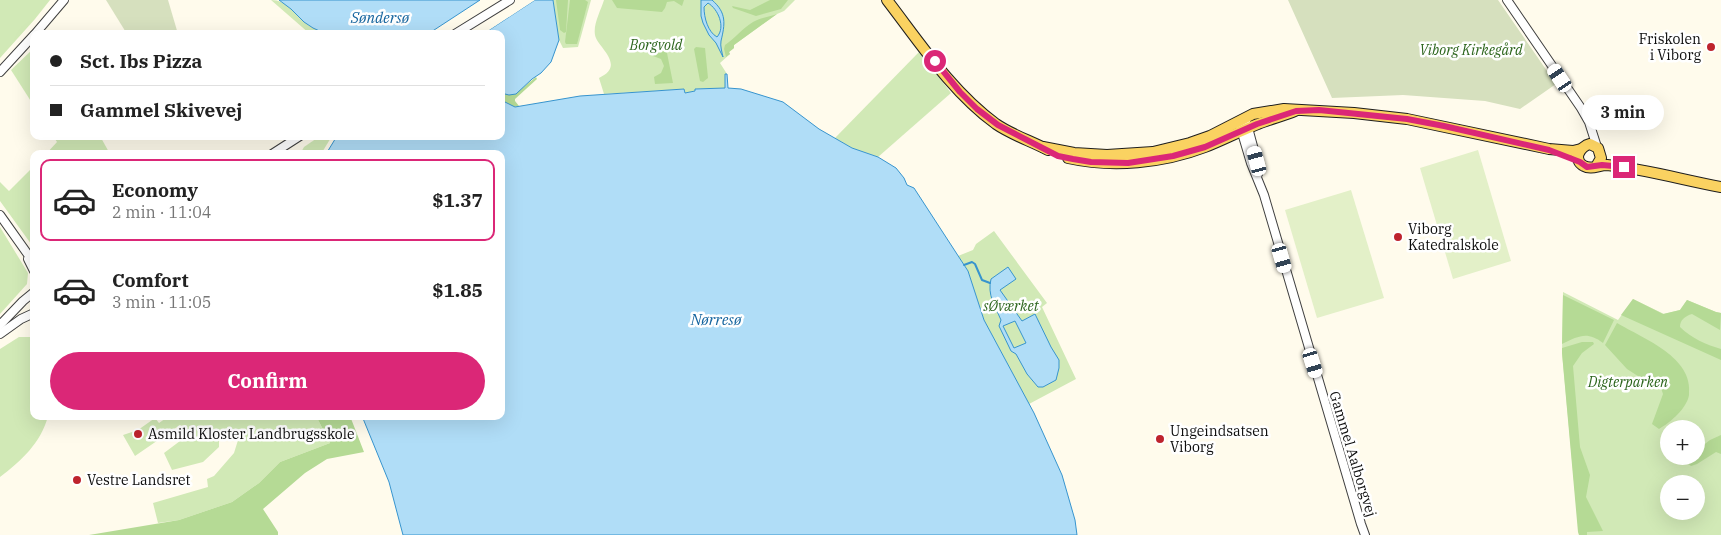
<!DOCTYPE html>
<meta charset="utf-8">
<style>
body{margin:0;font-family:"IBM Plex Serif",serif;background:#f6f6f6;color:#222;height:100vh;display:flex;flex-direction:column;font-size:19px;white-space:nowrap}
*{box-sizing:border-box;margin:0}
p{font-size:16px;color:#767676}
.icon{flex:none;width:28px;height:28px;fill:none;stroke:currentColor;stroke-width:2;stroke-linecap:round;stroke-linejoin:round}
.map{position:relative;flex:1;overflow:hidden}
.drawer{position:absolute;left:30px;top:150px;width:475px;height:270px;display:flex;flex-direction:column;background:#fff;border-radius:10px;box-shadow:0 5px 20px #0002}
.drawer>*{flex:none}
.guide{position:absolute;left:30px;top:30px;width:475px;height:110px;border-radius:10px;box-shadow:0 5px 20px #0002;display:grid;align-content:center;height:110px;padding:0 20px;background:#fff}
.controls{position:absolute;left:1660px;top:420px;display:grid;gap:10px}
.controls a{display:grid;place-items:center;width:45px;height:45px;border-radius:50%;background:#fff;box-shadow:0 5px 20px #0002;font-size:25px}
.end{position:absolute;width:22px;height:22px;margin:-11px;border:6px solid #db2777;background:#fff;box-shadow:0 0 0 2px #fff}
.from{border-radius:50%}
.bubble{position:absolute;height:35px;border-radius:18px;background:#fff;box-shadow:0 5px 20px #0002;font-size:16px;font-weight:800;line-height:35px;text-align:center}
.car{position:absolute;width:15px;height:30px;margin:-15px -8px;border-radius:6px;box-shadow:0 0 4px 1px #0007;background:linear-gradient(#fff 24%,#345 0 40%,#fff 0 76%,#345 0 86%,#fff 0)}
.guide b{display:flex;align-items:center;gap:18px;height:48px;font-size:19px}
.guide b+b{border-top:1px solid #e0e0e0}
.guide i{width:12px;height:12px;background:#222}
ul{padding:9px 0 0;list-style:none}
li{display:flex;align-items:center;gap:15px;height:82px;margin:0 10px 8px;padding:0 10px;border:2px solid transparent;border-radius:10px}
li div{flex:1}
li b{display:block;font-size:19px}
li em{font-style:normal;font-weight:800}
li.active{border-color:#db2777}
li>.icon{width:45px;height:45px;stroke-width:1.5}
.cta{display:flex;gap:10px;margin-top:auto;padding:10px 20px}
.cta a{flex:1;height:58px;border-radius:30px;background:#db2777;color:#fff;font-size:20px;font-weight:800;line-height:58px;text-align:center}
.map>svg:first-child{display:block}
</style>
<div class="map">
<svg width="1721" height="535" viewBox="0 0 1721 535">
<rect width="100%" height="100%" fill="#fffbec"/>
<g fill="#d1e9b6" fill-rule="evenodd">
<polygon points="0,0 50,0 35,19 0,58"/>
<path d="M 271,0 C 287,0 293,13 304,22 C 311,28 319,30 326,34 L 310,34 Z"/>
<polygon points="553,0 591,0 578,47 563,48 559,40"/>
<path d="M 604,0 L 795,0 L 784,11 L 777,14 L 734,45 L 734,48 L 729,52 L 730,54 L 720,63 L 727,74 L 725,75 L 726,88 L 695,89 L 695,91 L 685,93 L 684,89 L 604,94 L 599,78 C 627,65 597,47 595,35 C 593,24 601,10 604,0 Z"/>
<polygon points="34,48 34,106 11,70"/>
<polygon points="919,52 951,93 878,157 852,148 835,138"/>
<polygon points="53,136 100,136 110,154 46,154 57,142"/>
<polygon points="320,136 332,136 321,154 300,154 304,147"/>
<polygon points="34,166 34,248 0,201 0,182 9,191"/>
<polygon points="0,227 28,273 27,284 0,314"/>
<polygon points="994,231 1047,303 1042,307 1076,379 1029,404 984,320 968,271 958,256 973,250 976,244"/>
<path d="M 1563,292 L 1618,320 L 1633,299 L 1664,314 L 1680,310 L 1687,300 L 1716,312 L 1721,313 L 1721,535 L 1579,535 L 1562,353 ZM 1669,429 L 1696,429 L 1696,456 L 1669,456 ZM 1669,484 L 1696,484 L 1696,511 L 1669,511 Z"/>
<path d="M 19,337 L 34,337 L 34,416 L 48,416 C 41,443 21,461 0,477 L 0,349 Z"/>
<polygon points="169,416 316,416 330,443 280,462 259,483 232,502 179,520 158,523 153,503 208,487 207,479 214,476 234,453 239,437 229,431 219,434 219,447 203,462 172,470 164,453 188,435 180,425 135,456 123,435 138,430 155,418 159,423"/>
</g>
<g fill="#b5da95">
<polygon points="556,0 568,0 566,32 564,33 560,30"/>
<polygon points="570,0 585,0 588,2 577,44 566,44 565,42"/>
<polygon points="612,0 684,0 682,6 674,1 667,2 665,8 662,12 617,8"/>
<polygon points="770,0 788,0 781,9 756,16 733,8 732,6 750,10"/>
<path d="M 777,14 L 734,45 L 734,48 L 729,52 L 730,54 L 726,57 L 724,49 L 725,45 C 734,39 743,28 753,22 C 760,18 769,17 777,14 Z"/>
<polygon points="696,47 705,48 708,78 703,82 700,81 694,49"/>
<polygon points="654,48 666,48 673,83 655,84 654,77 661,73 664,66 661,59 653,56"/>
<polygon points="536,77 537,79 515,99 515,101 519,106 514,107 501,100 501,93 509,95 521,89"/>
<path d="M 1563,295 L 1614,320 L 1603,343 C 1587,331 1579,336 1562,344 Z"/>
<path d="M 1633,299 L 1663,314 L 1680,310 L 1687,300 L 1716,312 L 1721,313 L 1720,330 L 1692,314 C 1685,316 1680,320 1680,327 C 1691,338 1707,345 1721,349 L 1721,360 L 1621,315 Z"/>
<path d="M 1617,323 C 1644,339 1694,357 1689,395 C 1687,408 1671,422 1659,429 L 1652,424 L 1663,394 L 1661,388 L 1641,378 L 1627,369 L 1605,345 Z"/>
<polygon points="1582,342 1593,342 1594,344 1582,353 1573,366 1580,447 1590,475 1586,497 1603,531 1587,532 1587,535 1579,535 1578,532 1562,353 1562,348"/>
<polygon points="316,416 350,416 364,452 327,459 305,473 263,509 278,532 278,535 89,535 179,520 232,502 259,483 280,462 330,443"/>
<polygon points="1721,435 1721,454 1716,452 1697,464 1691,466 1686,462 1691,456 1696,456 1696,451 1710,440"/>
</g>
<g fill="#d6e0be">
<polygon points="106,0 168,0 178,34 127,34"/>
<polygon points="1288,0 1498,0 1556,84 1520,109 1485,101 1403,95 1332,98"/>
</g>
<g fill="#e3f0c8">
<polygon points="1478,150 1511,261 1453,279 1420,168"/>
<polygon points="1351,190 1384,298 1317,318 1285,210"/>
</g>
<g fill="#b0ddf7" stroke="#3794ce" fill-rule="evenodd">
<polygon points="279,0 480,0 428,34 326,34 313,28 304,22 291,9"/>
<polygon points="535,0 553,0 559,40 551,62 541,73 532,79 516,94 509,95 501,93 501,34 483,34"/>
<path d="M 701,0 L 712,0 C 727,13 725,24 721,41 C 720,46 722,52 723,57 L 716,43 L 709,35 L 703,23 L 701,16 ZM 708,3 C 718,9 726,27 717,37 C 708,32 704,18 704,7 Z"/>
<polygon points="725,74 727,74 728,88 741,89 783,102 819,129 852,148 878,157 896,168 904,178 907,185 914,188 968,271 984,320 1034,413 1062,475 1075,520 1077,535 403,535 389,482 362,416 501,416 501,154 326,154 337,136 501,136 501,100 515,107 580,96 684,89 685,93 695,91 695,89 725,88"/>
<path d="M 1008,267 L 1016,279 L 1000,290 L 1022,321 L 1035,314 L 1051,347 L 1059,360 L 1059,368 L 1056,380 L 1043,387 L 1038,387 L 1027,374 L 1016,354 L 1011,351 L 999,326 L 1001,320 C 995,306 987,295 991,279 ZM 1015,321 L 1026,343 L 1014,348 L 1003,326 Z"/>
</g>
<polygon fill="#fffbec" points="531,0 535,0 483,34 481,34"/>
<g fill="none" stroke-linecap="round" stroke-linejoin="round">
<polyline stroke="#3794ce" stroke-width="2" points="964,265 972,262 975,264 982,280 990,283"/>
<g stroke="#404040" stroke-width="10">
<g id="minor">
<polyline points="1507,0 1581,108 1589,122 1597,147"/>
<polyline points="35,34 64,0"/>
<polyline points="455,34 510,0"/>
<polyline points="0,72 34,35"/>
<polyline points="1247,124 1257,161 1258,174"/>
<polyline points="1240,126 1251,163 1264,195 1361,524 1365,535"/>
<polyline points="272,154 300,136"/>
<polyline points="0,215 34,263"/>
<polyline points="28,259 34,271"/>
<polyline points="0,325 23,301 34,292"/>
<polyline points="0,334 21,319 34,313"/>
</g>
</g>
<g stroke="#1e1e1e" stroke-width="12">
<g id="major">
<path d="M 887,0 C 920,43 952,92 996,124 C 1012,135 1031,141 1048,150"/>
<polyline points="1043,147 1074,153 1107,155 1153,152 1190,143 1210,136 1253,114 1284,109 1354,113 1407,119 1549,149 1573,151 1581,149"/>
<path d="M 1068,158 C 1113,168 1163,163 1205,147 C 1223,140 1240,131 1258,124 C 1270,119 1283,116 1295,111"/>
<path d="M 1597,165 L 1601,158 L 1598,148 L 1590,144 C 1580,146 1572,160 1584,166 C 1591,170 1599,165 1607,165 C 1645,169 1683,180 1721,187"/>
</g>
</g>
<use href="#minor" stroke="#fff" stroke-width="8"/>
<use href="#major" stroke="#fad261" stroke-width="10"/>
</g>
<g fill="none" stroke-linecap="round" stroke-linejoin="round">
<polyline stroke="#db2777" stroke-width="6" points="935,61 960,92 977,109 998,125 1058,156 1073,159 1091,162 1128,163 1173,156 1205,147 1257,124 1296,111 1319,110 1407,119 1444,126 1549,150 1580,162 1587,167 1602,165 1624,167"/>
</g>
<g fill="#be232d" stroke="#fff" stroke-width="2">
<circle cx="1711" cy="47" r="5"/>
<circle cx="1398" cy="237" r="5"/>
<circle cx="138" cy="434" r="5"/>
<circle cx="1160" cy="439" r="5"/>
<circle cx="77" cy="480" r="5"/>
</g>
<g text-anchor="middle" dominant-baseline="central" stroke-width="5" stroke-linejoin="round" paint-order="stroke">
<g font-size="14" fill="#0d0d0d" stroke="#fff" text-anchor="start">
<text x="1701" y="39" text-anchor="end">Friskolen<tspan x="1701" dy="16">i Viborg</tspan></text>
<text x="1408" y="229">Viborg<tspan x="1408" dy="16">Katedralskole</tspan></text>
<text x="1170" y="431">Ungeindsatsen<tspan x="1170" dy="16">Viborg</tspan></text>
<text x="148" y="434">Asmild Kloster Landbrugsskole</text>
<text x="87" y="480">Vestre Landsret</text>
</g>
<g font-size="14" font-style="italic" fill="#2c651c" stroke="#fff">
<text x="656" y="45">Borgvold</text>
<text x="1471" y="50">Viborg Kirkegård</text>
<text x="1011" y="306">sØværket</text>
<text x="1628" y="382">Digterparken</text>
</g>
<g font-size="14" fill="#0d0d0d" stroke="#fff">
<text transform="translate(1353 454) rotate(73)">Gammel Aalborgvej</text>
</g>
<g font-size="15" font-style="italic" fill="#15659f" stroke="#fff">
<text x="380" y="17">Søndersø</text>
<text x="716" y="319">Nørresø</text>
</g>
</g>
</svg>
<div class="controls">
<a>+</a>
<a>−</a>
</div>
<i class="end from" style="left:935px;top:61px"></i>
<i class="end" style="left:1624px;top:167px"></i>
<div class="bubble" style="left:1582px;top:95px;width:82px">3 min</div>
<i class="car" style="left:1560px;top:78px;rotate:326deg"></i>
<i class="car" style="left:1257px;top:161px;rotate:345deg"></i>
<i class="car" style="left:1282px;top:258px;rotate:164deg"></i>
<i class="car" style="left:1313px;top:363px;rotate:163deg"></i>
<div class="guide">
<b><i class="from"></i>Sct. Ibs Pizza</b>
<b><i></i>Gammel Skivevej</b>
</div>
<section class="drawer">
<ul>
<li class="active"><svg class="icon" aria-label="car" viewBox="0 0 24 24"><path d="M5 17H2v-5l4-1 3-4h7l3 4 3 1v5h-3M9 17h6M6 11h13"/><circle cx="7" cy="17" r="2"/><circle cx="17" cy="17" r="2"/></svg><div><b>Economy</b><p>2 min · 11:04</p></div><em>$1.37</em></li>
<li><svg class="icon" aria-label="car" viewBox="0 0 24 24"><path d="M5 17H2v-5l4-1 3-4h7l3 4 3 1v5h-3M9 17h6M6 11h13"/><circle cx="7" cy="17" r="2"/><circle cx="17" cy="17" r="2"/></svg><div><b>Comfort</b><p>3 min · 11:05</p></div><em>$1.85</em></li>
</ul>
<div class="cta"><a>Confirm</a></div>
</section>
</div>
